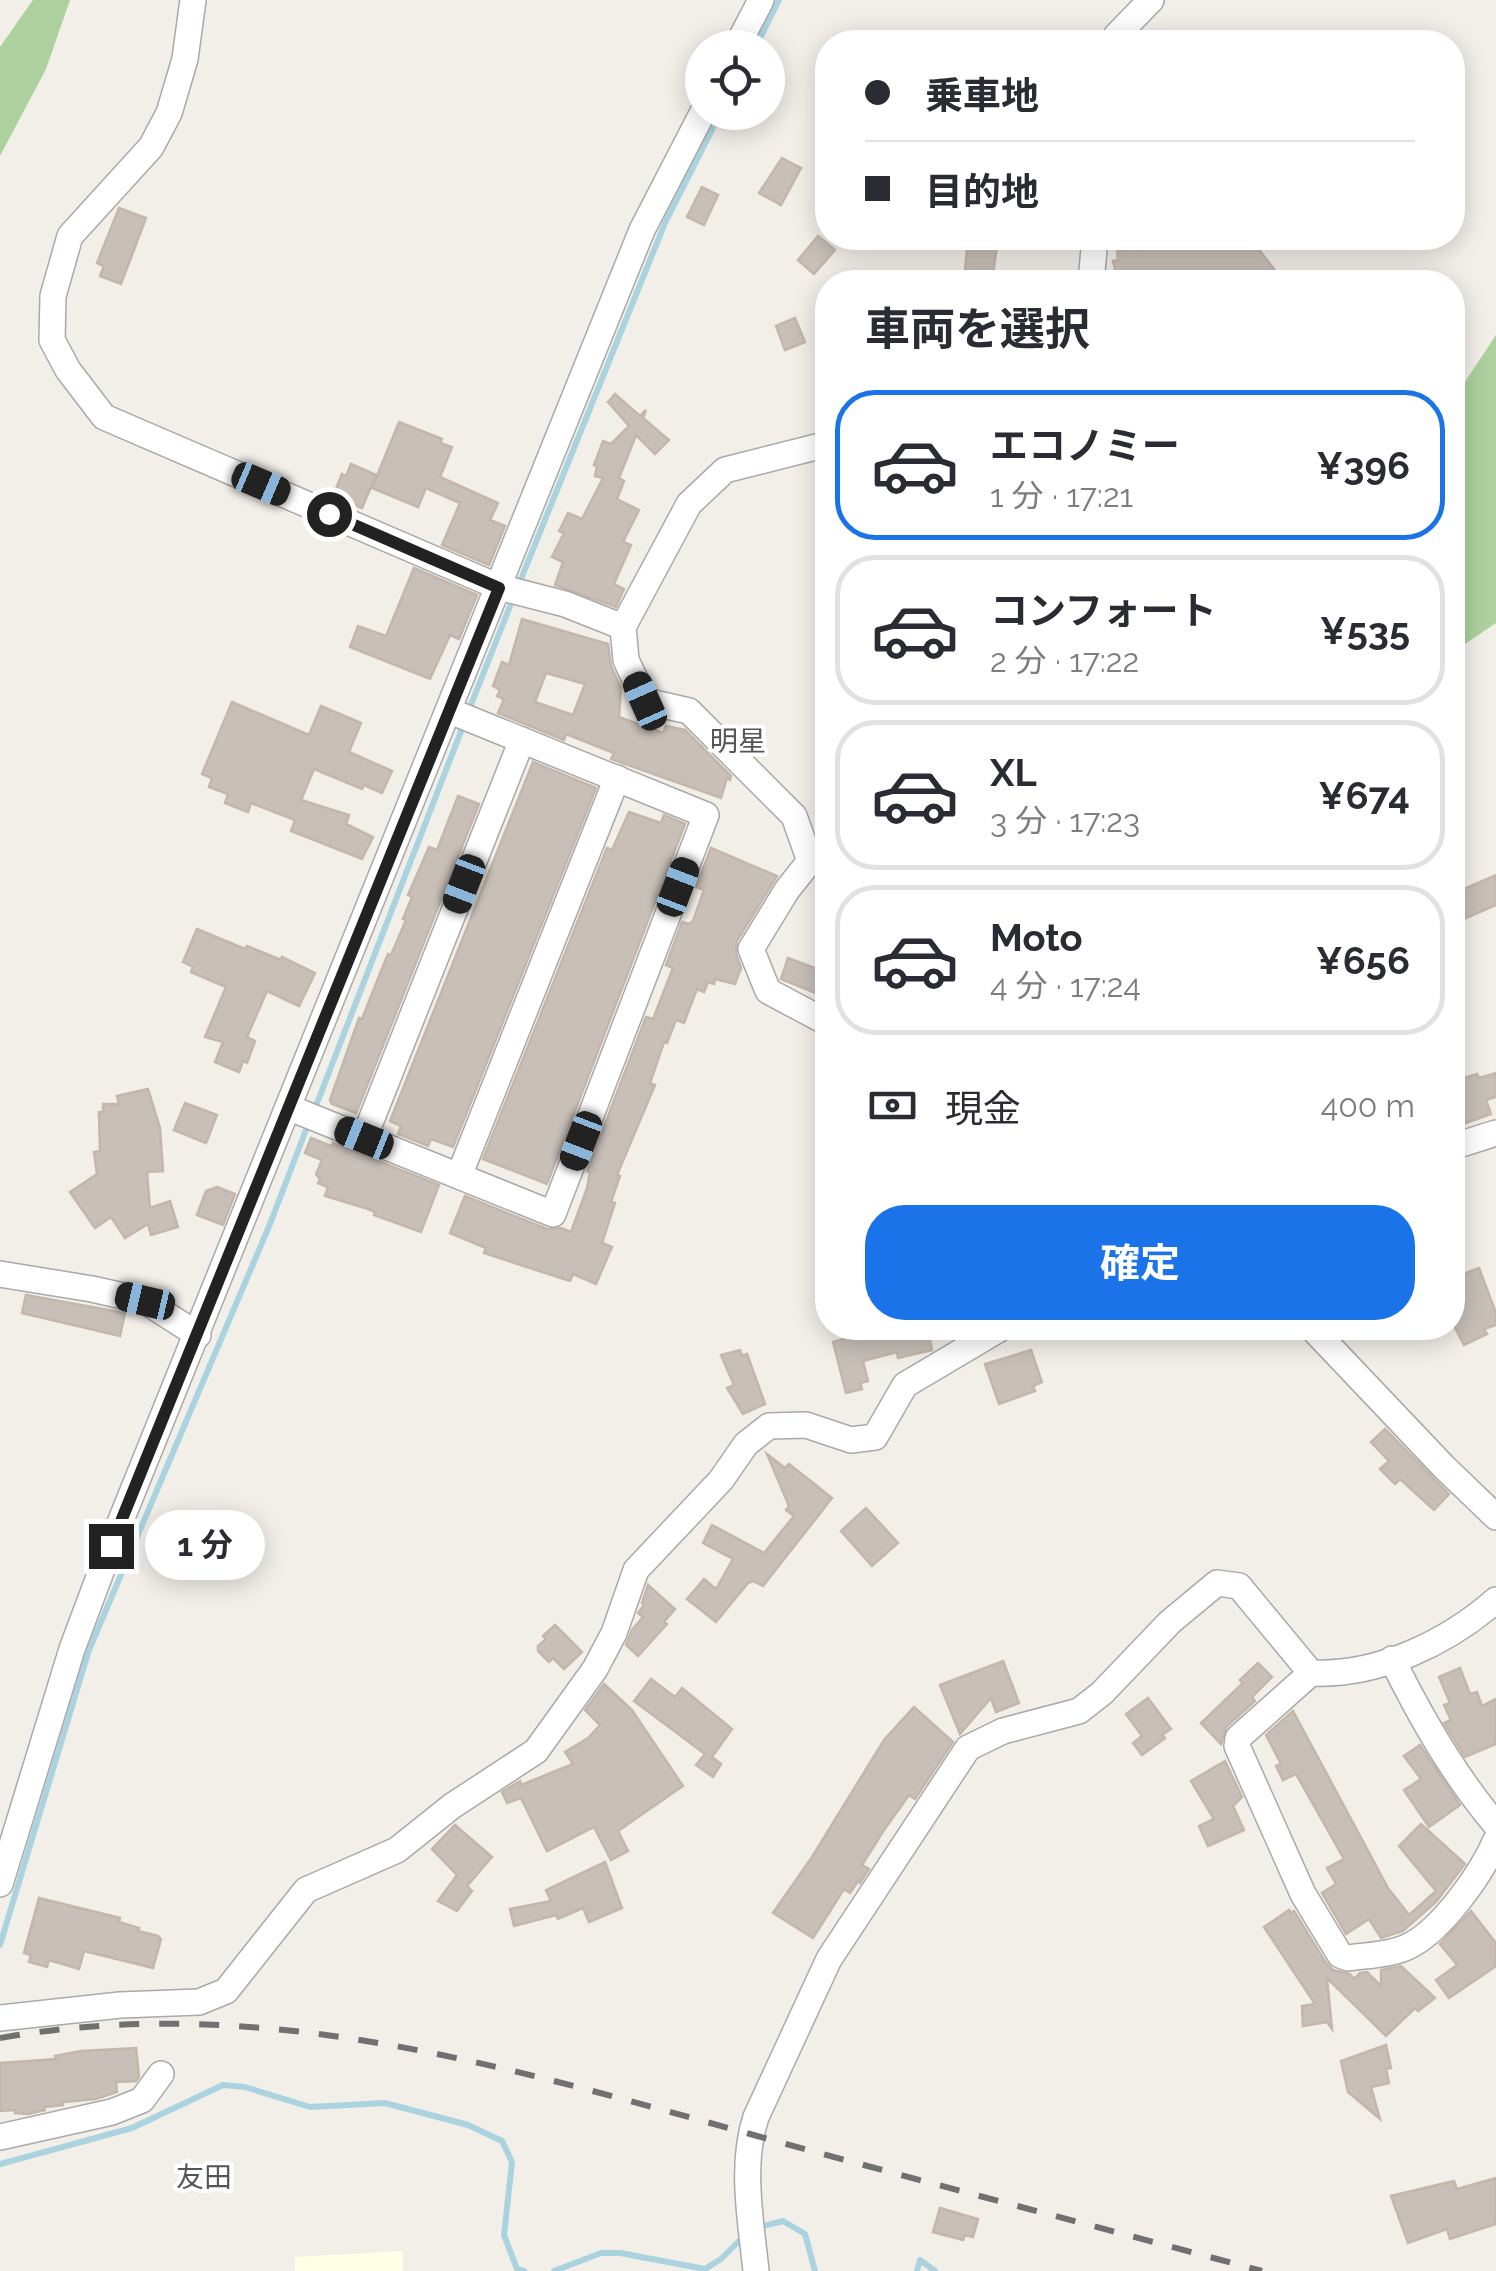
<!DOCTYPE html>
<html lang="ja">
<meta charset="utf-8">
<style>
body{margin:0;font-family:Raleway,"Noto Sans JP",sans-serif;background:#f2f2f3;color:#2b2b33;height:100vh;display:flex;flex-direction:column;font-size:38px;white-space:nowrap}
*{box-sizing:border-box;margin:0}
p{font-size:32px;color:#7c7c81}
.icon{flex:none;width:55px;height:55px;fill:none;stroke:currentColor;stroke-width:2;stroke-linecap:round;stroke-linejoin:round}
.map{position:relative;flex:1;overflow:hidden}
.sheet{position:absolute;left:815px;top:270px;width:650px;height:1070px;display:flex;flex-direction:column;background:#fff;border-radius:40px;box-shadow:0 5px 25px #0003}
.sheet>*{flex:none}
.top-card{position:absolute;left:815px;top:30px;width:650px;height:220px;border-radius:40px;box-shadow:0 5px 25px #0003;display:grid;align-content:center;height:220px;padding:0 50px;background:#fff}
.tools{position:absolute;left:685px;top:30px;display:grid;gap:20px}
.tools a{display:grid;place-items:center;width:100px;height:100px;border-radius:50%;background:#fff;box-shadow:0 5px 25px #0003;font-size:50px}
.end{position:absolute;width:45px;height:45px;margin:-22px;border:12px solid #222;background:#fff;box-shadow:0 0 0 5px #fff}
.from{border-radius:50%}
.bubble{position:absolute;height:70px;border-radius:35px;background:#fff;box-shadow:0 5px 25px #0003;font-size:32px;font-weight:700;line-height:70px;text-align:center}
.car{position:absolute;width:30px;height:60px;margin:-30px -15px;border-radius:12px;box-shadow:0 0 8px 2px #0007;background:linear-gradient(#222 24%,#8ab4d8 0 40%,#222 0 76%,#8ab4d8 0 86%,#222 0)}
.top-card b{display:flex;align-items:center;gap:35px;height:95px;font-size:38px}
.top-card b+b{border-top:2px solid #e1e1e2}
.top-card i{width:25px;height:25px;background:#2b2b33}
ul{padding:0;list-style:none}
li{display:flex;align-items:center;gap:30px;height:150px;margin:0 20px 15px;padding:0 30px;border:5px solid #e1e1e2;border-radius:40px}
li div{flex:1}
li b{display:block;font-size:38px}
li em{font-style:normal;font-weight:700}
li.selected{border-color:#1a73e8}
li>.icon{width:90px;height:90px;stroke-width:1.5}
h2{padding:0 50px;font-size:45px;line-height:120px}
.pay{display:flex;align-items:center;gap:25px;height:110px;padding:0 50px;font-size:38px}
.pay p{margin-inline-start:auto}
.button{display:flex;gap:20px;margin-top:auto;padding:20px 50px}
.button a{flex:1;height:115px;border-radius:40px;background:#1a73e8;color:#fff;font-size:40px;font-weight:700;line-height:115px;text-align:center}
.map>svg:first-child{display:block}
</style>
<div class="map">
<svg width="1496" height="2271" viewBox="0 0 1496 2271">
<rect width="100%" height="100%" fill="#f2efe9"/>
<polygon fill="#ffffe5" points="403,2251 403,2271 295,2271 295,2257"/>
<g fill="#add19e">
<polygon points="33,0 70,0 46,69 0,156 0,47"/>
<polygon points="1496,335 1496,623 1453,652 1453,400"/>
</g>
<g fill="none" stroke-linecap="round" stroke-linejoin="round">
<g stroke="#aad3df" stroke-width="6">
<polyline points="755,48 779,0"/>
<polyline points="519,584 665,223 721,112"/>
<polyline points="469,710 514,596"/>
<polyline points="314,1111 465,721"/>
<polyline points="0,1945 89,1650 270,1224 309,1122"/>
<polyline points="0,2164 132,2128 223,2085 245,2087 310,2107 385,2103 468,2125 502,2141 512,2162 504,2235 517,2269 524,2271"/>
<polyline points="759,2227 783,2221 805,2234 815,2271"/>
<polyline points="554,2271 601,2253 620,2253 705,2269 721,2259 744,2236"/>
<polyline points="917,2271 920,2260 935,2271"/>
</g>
</g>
<g fill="#c7bfb8" stroke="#c4b6ab" stroke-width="2.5" fill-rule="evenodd">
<polygon points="782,158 801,168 781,205 759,193"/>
<polygon points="702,187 718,195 704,225 687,217"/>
<polygon points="119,208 146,218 121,284 100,276 104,266 97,263"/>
<polygon points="818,236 835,250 814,274 798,260"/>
<polygon points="968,238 998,238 992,282 964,281"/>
<polygon points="1160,238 1250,238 1284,282 1118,282 1113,261 1118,260 1117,252 1137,241 1140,250"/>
<polygon points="795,318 805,342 785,350 776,326"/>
<polygon points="615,394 640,416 646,410 643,418 669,440 655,454 636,435 619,478 624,481 617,499 639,510 623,542 631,545 614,584 624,589 616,607 555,585 563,562 552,557 564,533 559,531 568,513 582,519 603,478 595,476 597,466 594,465 603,441 611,444 629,426 608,402"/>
<polygon points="399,422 442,439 440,443 452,447 440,477 498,503 490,520 505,526 489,565 442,545 460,503 426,488 418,507 372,488"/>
<polygon points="351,464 376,475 362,508 333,496 342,474 346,476"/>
<polygon points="414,568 477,595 459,639 450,635 430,679 350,647 358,626 386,636"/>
<path d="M 522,619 L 608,644 L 611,666 L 621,688 L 619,717 L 663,733 L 666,726 L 685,730 L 731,776 L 730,780 L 727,778 L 721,798 L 611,759 L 614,753 L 566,734 L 564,740 L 498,713 L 504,699 L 497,696 L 500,690 L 493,686 L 502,662 L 509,665 ZM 546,673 L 585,684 L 573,715 L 535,702 Z"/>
<polygon points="232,702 309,735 321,706 361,723 349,752 392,771 382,793 364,785 362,789 314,769 301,800 349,815 346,824 373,837 362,859 291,831 295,820 251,803 248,812 225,803 228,794 209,787 212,778 202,774"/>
<polygon points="533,762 596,788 453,1147 431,1139 428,1146 398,1134 401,1126 390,1121"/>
<polygon points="458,796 479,804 359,1106 356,1113 332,1104 330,1100 359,1018 362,1019 383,966 388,954 391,955 406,920 403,919 412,897 408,895 429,847 437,850"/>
<polygon points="629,812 661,823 664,815 685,824 547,1184 483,1159 607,848 612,850"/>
<polygon points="711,848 777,876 737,941 736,954 741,968 735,984 715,979 714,984 708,982 704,992 697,989 684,1023 676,1020 667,1043 664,1042 650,1083 655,1085 617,1175 620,1176 611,1202 615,1203 602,1243 612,1247 596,1284 573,1274 570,1281 484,1253 486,1248 450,1233 465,1196 547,1229 561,1228 571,1232 587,1188 590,1172 587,1171 646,1017 653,1019 673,968 666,965 682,922 689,924 693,921 704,890 696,887"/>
<polygon points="1496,875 1496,905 1466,918 1455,893"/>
<polygon points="197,929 245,949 247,946 281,960 282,957 315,973 299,1006 267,991 247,1037 255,1041 247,1063 243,1061 239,1072 215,1062 223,1042 205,1037 226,987 191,972 193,967 183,962"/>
<polygon points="788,958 828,973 823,996 781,979"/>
<polygon points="1496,1073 1496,1097 1486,1100 1491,1114 1466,1123 1457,1097 1452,1099 1452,1082 1477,1074 1479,1078"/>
<polygon points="148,1089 160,1128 163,1171 147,1172 150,1208 170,1201 178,1227 151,1235 148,1224 125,1238 111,1217 95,1228 70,1192 97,1174 94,1152 100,1151 99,1112 103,1112 103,1104 119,1104 117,1096"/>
<polygon points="185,1103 217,1115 206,1143 174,1130"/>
<polygon points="311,1138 331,1146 333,1143 439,1185 421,1232 374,1215 375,1212 368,1209 325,1196 328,1187 318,1183 320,1179 316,1174 322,1160 305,1153"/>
<polygon points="217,1187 235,1194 223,1225 197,1215 206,1191"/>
<polygon points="1479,1268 1496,1313 1496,1325 1484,1329 1487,1334 1464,1345 1452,1322 1452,1278"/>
<polygon points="26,1295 125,1313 120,1336 22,1313"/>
<polygon points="888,1328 927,1328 932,1350 898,1358 897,1352 863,1361 868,1381 860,1383 862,1389 846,1393 833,1342"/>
<polygon points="740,1350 742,1356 747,1354 765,1404 743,1414 727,1388 734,1385 721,1355"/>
<polygon points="1031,1350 1042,1382 1033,1386 1035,1391 999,1404 985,1364"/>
<polygon points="1385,1429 1449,1494 1434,1510 1400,1479 1395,1484 1380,1469 1389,1461 1371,1442"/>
<polygon points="767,1454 785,1468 789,1464 832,1498 763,1586 753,1581 748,1583 716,1622 687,1599 704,1579 716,1589 733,1559 703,1543 712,1525 764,1553 794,1516 786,1510 789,1506"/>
<polygon points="866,1508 898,1543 872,1566 841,1531"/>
<polygon points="648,1585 675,1609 664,1622 667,1624 638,1656 626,1645 632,1630 643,1617 638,1613 644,1605 642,1603"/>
<polygon points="555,1625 582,1652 564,1669 553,1658 549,1662 538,1651 538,1646 546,1639 543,1636"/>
<polygon points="1003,1661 1019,1703 996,1712 991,1698 960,1734 940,1685"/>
<polygon points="1258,1663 1272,1677 1252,1697 1255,1701 1226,1727 1221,1744 1201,1723 1243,1683 1240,1680"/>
<polygon points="1460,1668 1470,1694 1477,1692 1482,1706 1496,1699 1496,1744 1465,1757 1444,1723 1451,1720 1444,1705 1450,1703 1439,1677"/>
<polygon points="651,1679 675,1697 682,1688 732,1729 712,1757 721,1764 713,1777 696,1765 705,1754 634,1701"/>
<polygon points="604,1684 632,1710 683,1786 618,1831 628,1851 611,1860 594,1827 547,1851 521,1798 507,1803 502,1792 520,1781 521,1785 573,1764 565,1752 588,1738 600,1725 585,1710"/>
<polygon points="1148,1698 1171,1729 1162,1735 1165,1738 1142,1755 1133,1743 1142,1736 1126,1714"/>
<polygon points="914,1707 953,1742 915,1799 909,1795 884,1830 862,1865 869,1869 860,1883 858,1881 850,1893 844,1889 813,1938 773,1913 812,1857 884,1740"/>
<polygon points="1293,1711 1388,1888 1409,1915 1436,1891 1399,1846 1421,1824 1465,1864 1436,1902 1403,1931 1381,1938 1369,1919 1346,1934 1322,1893 1336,1884 1327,1868 1344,1859 1296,1774 1283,1780 1276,1766 1281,1764 1266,1735"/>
<polygon points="1420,1745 1460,1805 1429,1827 1404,1790 1421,1779 1404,1756"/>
<polygon points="1225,1761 1242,1797 1233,1806 1244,1830 1208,1846 1199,1826 1214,1819 1191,1781"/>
<polygon points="455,1825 492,1857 467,1886 472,1891 457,1911 438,1901 457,1875 432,1849"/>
<polygon points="605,1862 622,1908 589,1922 583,1908 558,1919 556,1915 514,1926 510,1909 551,1901 546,1890"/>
<polygon points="39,1898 120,1918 119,1922 139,1928 138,1931 158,1936 161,1939 153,1968 84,1951 79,1969 49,1960 47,1967 29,1962 31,1955 24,1953"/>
<polygon points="1289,1910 1291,1913 1294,1911 1326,1963 1333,1970 1350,1974 1354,1979 1360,1973 1367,1972 1381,1986 1381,1970 1401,1966 1435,1998 1418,2011 1415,2008 1386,2036 1327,1978 1332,2029 1327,2022 1303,2026 1302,2006 1315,2004 1264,1927"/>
<polygon points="1471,1911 1496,1943 1496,1966 1449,1998 1436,1980 1457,1965 1440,1944"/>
<polygon points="1386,2045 1391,2068 1386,2069 1389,2083 1371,2087 1380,2119 1348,2092 1341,2061"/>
<polygon points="136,2048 139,2077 136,2081 116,2082 117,2092 96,2099 63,2102 63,2105 44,2107 45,2110 28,2114 15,2113 15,2110 0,2111 0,2063 56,2059 55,2056 81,2051"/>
<polygon points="1496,2178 1496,2224 1450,2239 1447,2229 1408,2243 1391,2196 1454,2181 1457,2189"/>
<polygon points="940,2208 978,2219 973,2237 965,2235 963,2240 933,2232"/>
</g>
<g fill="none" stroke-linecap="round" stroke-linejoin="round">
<g stroke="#a9a9a9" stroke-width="28">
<g id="street">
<polyline points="193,0 185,59 169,113 151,147 70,236 53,296 52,340 68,370 104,417 499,587 565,604 623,627"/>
<polyline points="1115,42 1116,36 1151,0"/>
<polyline points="736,48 761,0"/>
<polyline points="1091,282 1095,238"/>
<polyline points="828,444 725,470 689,504 623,627 626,660 645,701 689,711 794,816 810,861 787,890 751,949 768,991 828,1023"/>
<polyline points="290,1108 553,1214 706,815 450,711"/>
<polyline points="364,1138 522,740"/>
<polyline points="1452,1147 1496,1133"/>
<polyline points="459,1176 617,778"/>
<polyline points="0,1274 92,1289 145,1301 198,1335"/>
<polyline points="1312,1328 1443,1466 1496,1517"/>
<path d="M 1496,1600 C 1447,1643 1378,1676 1311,1673 L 1238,1738 L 1237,1746 L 1303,1894 L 1340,1955 L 1348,1958 C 1367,1955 1393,1955 1411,1945 C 1443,1928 1482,1873 1496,1840"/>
<path d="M 1392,1659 C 1421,1718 1453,1774 1496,1825"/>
<polyline points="0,1884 72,1649 111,1545 642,230 703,112"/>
<polyline points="0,2018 120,2005 199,2002 226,1991 306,1890 397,1850 452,1806 536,1751 595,1669 614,1633 636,1570 721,1480 746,1444 769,1426 806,1425 851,1440 875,1437 905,1385 1001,1328"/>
<polyline points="0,2137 112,2112 142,2100 161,2074"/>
<path d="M 756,2271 C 751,2222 740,2165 756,2117 L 829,1959 L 968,1748 L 1003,1731 L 1079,1711 L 1102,1693 L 1170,1622 L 1217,1583 L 1239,1586 L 1311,1673"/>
</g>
</g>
<use href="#street" stroke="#fff" stroke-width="25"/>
<path stroke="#707070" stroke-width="6" stroke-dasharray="20 20" stroke-linecap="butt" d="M 0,2038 C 260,1992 503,2066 750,2134 C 920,2181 1091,2225 1262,2271"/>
</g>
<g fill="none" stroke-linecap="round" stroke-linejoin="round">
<polyline stroke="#222" stroke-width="12" points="111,1546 499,588 329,514"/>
</g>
<g text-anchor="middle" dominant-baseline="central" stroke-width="8" stroke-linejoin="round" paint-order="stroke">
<g font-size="28" fill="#555" stroke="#fff">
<text x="738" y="741">明星</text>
<text x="204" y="2177">友田</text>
</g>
</g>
</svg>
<div class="tools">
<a><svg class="icon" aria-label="locate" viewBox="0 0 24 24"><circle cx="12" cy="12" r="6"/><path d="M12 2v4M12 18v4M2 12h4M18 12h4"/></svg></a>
</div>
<i class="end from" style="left:329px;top:514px"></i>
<i class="end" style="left:111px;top:1546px"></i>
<div class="bubble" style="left:145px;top:1510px;width:120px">1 分</div>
<i class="car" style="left:261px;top:484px;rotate:113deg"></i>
<i class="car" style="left:645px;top:701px;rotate:336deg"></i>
<i class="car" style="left:464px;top:884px;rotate:201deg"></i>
<i class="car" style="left:678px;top:887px;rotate:21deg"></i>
<i class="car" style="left:364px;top:1138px;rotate:292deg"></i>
<i class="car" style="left:581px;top:1141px;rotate:201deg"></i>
<i class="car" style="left:145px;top:1301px;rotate:283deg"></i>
<div class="top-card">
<b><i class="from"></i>乗車地</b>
<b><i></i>目的地</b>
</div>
<section class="sheet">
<h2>車両を選択</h2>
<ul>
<li class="selected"><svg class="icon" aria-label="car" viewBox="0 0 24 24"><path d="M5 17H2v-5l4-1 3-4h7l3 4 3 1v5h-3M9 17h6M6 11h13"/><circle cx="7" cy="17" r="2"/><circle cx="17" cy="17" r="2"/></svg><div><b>エコノミー</b><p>1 分 · 17:21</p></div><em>¥396</em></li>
<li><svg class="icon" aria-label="car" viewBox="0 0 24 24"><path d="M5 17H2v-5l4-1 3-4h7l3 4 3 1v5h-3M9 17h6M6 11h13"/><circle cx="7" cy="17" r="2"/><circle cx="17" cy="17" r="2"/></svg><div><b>コンフォート</b><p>2 分 · 17:22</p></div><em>¥535</em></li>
<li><svg class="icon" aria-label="car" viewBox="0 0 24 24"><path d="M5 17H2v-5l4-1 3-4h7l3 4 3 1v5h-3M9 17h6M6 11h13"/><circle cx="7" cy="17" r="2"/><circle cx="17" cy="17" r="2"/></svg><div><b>XL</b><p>3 分 · 17:23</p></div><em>¥674</em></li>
<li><svg class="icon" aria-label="car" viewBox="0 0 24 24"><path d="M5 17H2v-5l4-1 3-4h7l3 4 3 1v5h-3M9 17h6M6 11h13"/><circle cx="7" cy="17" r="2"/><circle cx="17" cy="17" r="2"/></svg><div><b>Moto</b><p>4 分 · 17:24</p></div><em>¥656</em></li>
</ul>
<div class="pay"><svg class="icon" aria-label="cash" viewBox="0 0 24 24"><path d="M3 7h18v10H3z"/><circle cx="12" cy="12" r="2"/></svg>現金<p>400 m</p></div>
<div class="button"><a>確定</a></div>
</section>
</div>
